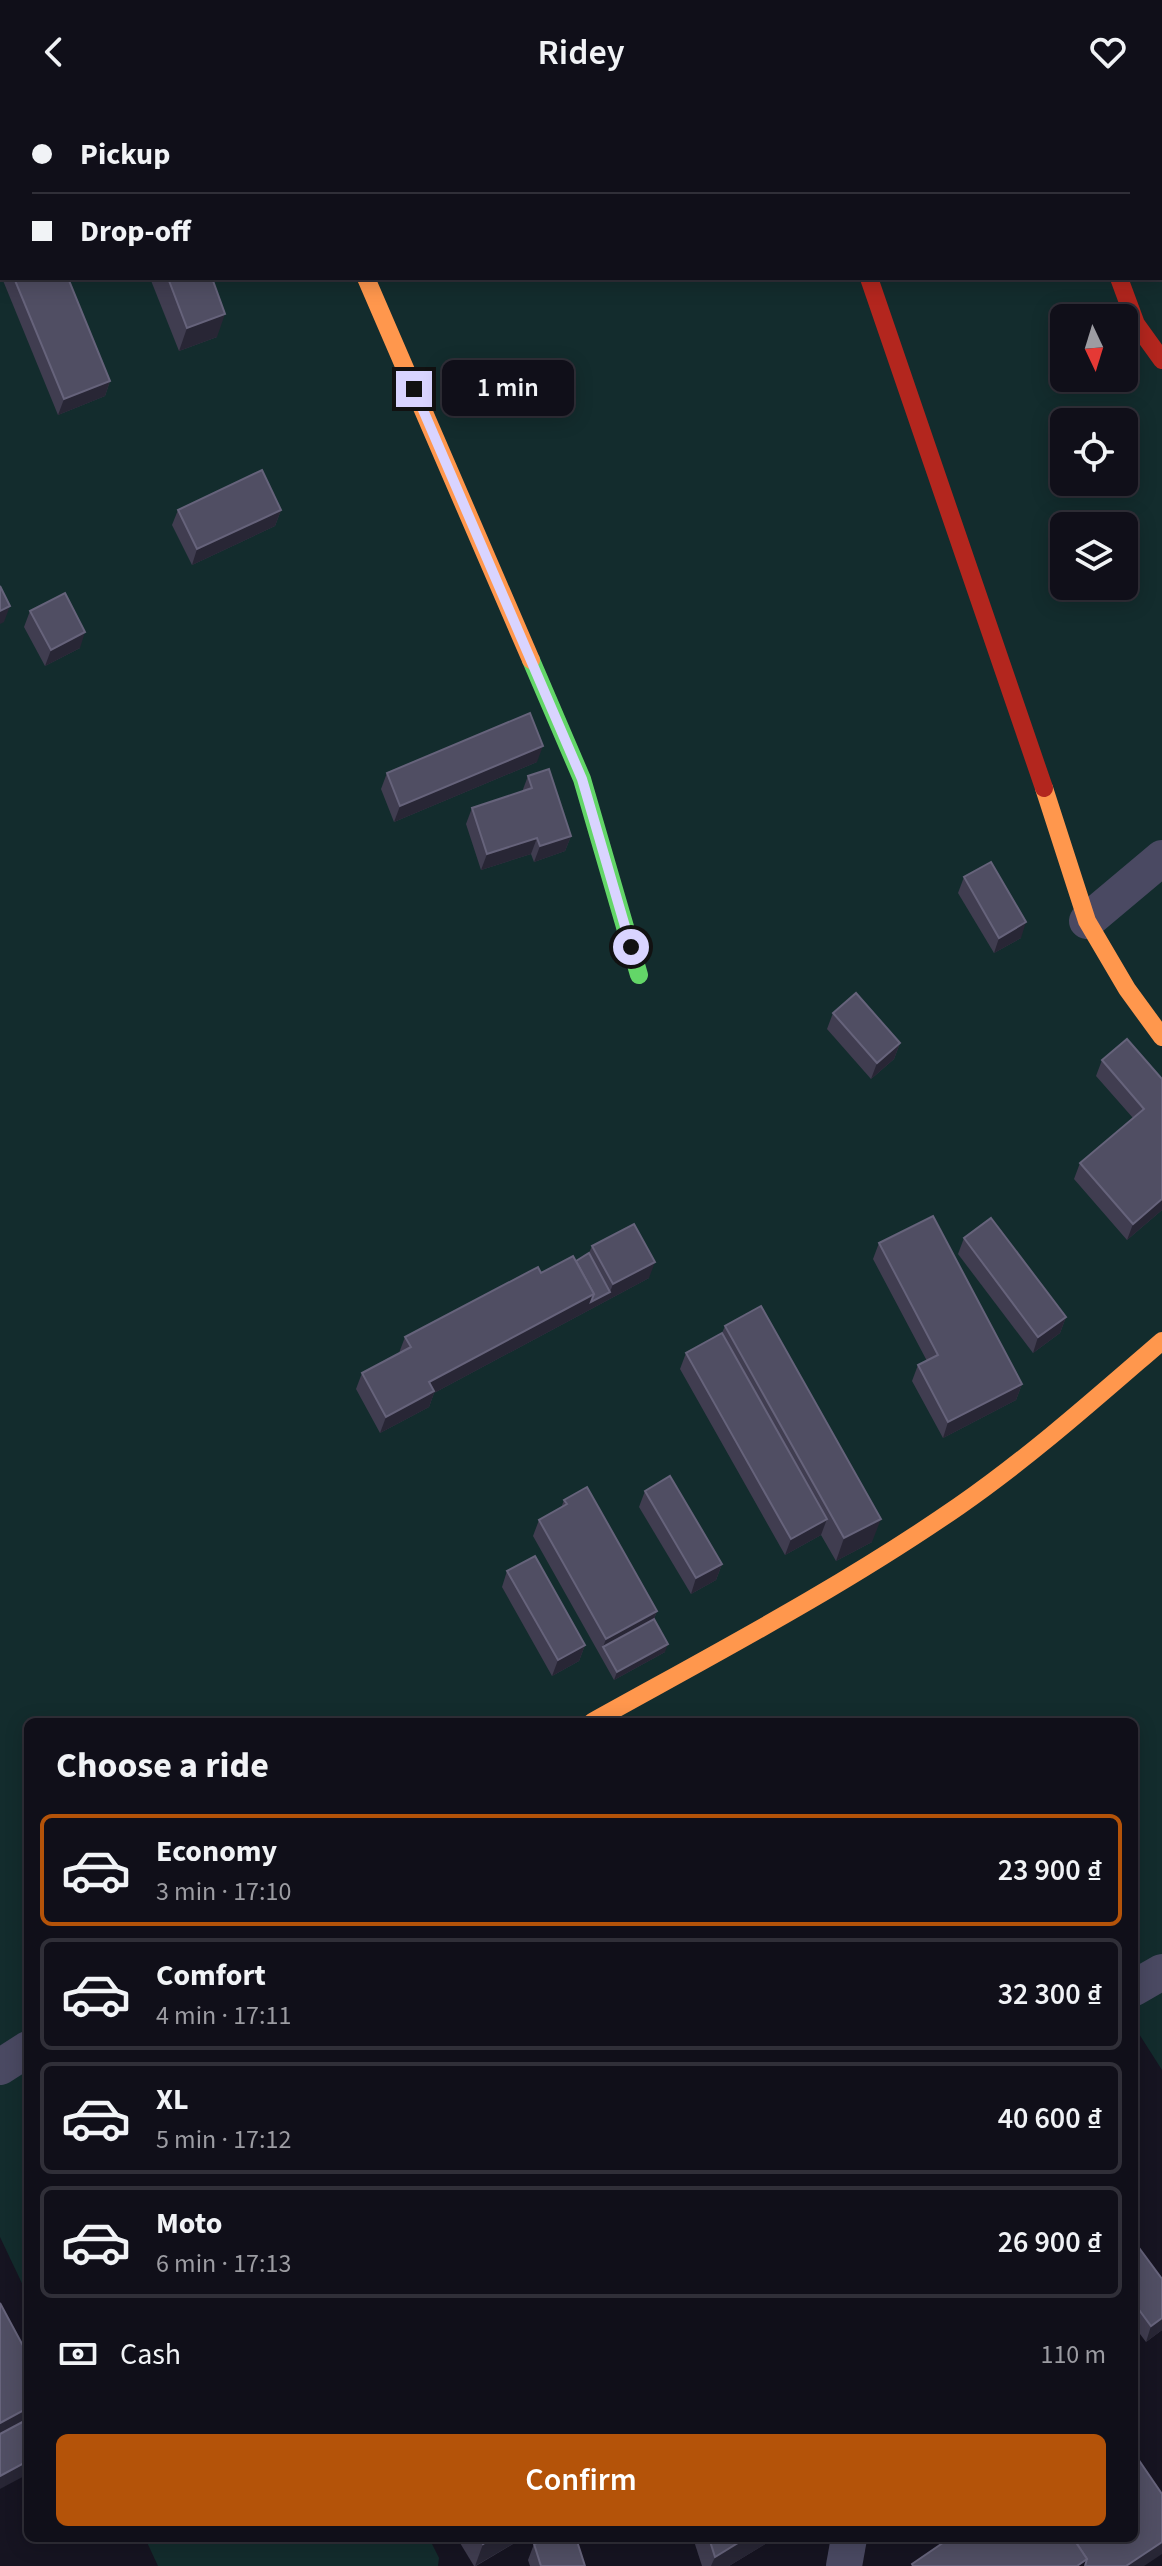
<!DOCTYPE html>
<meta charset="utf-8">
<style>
body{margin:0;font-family:"Source Sans 3",sans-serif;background:#191822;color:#f1f3f6;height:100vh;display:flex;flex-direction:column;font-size:30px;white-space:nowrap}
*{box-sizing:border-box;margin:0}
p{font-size:26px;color:#9c9ca2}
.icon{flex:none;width:44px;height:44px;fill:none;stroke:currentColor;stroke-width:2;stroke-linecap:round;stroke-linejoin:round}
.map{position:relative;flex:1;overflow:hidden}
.sheet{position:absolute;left:24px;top:1614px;width:1114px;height:824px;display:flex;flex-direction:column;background:#100f19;border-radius:12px;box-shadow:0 4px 20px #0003,0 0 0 2px #302f38}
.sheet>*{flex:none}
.hud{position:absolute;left:0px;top:0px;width:1162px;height:176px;box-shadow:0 4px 20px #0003,0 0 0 2px #302f38;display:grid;align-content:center;height:176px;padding:0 32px;background:#100f19}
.needle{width:52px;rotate:176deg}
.buttons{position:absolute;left:1050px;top:200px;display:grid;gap:16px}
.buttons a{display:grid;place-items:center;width:88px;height:88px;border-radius:12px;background:#100f19;box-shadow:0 4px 20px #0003,0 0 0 2px #302f38;font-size:40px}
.end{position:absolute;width:36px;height:36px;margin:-18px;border:10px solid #d9d4ff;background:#111;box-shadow:0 0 0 4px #111}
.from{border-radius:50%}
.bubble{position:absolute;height:56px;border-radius:12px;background:#100f19;box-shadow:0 4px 20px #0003,0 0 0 2px #302f38;font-size:26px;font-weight:600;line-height:56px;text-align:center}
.hud b{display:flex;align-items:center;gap:28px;height:76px;font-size:30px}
.hud b+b{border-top:2px solid #302f38}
.hud i{width:20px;height:20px;background:#f1f3f6}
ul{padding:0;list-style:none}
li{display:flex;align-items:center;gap:24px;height:112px;margin:0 16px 12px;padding:0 16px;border:4px solid #302f38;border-radius:12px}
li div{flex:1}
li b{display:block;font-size:30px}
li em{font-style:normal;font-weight:600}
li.active{border-color:#b45309}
li>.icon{width:72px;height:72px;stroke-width:1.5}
h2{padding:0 32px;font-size:36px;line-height:96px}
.pay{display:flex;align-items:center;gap:20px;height:88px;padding:0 32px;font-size:30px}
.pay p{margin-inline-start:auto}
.cta{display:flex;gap:16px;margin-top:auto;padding:16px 32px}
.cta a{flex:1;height:92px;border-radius:12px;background:#b45309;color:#fff;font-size:32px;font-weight:600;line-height:92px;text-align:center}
header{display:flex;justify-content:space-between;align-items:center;height:104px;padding:0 32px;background:#100f19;font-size:36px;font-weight:600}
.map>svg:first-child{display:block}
</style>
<header><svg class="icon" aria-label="back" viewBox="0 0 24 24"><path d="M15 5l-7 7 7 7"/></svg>Ridey<svg class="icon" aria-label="heart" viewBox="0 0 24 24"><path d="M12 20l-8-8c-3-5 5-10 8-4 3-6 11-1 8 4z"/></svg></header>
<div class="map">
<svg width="1162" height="2462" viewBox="0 0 1162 2462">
<rect width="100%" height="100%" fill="#161421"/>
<g fill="#132c2d" fill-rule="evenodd">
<path d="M 0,0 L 1162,0 L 1162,1966 L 1134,1922 L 1134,1618 L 28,1618 L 28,2192 L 0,2133 ZM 2,2 L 1160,2 L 1160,174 L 2,174 ZM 1064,214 L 1124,214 L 1124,274 L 1064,274 ZM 1064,318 L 1124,318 L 1124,378 L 1064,378 ZM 1064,422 L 1124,422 L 1124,482 L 1064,482 Z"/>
<polygon points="145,2434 429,2434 439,2454 438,2462 158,2462"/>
</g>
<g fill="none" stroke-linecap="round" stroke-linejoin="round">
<g stroke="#4a4962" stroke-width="36">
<polyline points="292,0 293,2"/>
<polyline points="805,0 806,2"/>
<polyline points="1061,0 1062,2"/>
<polyline points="1160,101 1162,100"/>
<polyline points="1087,817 1162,754"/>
<polyline points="1134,1884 1162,1868"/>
<polyline points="0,1963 28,1945"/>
<polyline points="844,2462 849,2434"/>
</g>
<polyline stroke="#63d668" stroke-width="18" points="531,556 582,675 639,871"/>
<g stroke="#ff974d" stroke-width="18">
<polyline points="366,174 531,556"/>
<polyline points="1044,684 1087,817 1127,885 1162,933"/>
<path d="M 592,1618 C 716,1549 842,1483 959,1402 C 1031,1352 1096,1294 1162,1237"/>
</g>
<g stroke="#b3261e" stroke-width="18">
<polyline points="869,174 1044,684"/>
<polyline points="1119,174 1136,220 1162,256"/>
</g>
</g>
<g fill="#403d50">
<polygon points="37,0 134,0 128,2 38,2"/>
<polygon points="0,135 2,135 2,174 0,169"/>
<polygon points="2,174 68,174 110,277 105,292 58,311"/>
<polygon points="150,174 212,174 217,233 179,247"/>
<polygon points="178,406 281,406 275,422 192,461 172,421"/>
<polygon points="30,507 80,544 45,562 24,523"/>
<polygon points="537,658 394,718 381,685 387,669"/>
<polygon points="528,672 571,732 565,747 534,758 531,750 481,766 466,720 472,704 522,688"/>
<polygon points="964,773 1021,834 994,849 958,789"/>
<polygon points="833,909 900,939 894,955 871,975 827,925"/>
<polygon points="1102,956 1162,975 1162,1106 1127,1136 1074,1075 1080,1059 1133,1014 1096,972"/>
<polygon points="964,1134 1066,1213 1060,1229 1033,1249 958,1150"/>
<polygon points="879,1139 1022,1280 1016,1296 943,1334 912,1277 918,1261 927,1257 873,1155"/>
<polygon points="592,1142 649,1174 434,1289 429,1303 380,1329 356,1285 362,1269 399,1249 405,1233 541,1169 576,1157 589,1149"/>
<polygon points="725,1222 872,1438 836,1457 821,1431 785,1451 680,1265 686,1249 722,1229"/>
<polygon points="645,1387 722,1460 716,1476 691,1490 639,1403"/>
<polygon points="564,1396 657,1507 654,1515 665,1548 614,1576 533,1432 539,1416 561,1404"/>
<polygon points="507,1467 585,1541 579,1557 552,1572 502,1483"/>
<polygon points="1134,2137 1162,2175 1162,2226 1146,2238 1134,2222"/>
<polygon points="457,2434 523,2434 476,2462 474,2462"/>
<polygon points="693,2434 775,2434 729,2462 702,2462"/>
<polygon points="534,2440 585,2462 530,2462 528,2456"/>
</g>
<g fill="#282635">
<polygon points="105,0 134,0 128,2 104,2"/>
<polygon points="225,210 217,233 179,247 187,224"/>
<polygon points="110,277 105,292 58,311 64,295"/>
<polygon points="281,406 275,422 192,461 197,445"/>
<polygon points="10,502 4,518 0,520 0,507"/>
<polygon points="85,528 80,544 45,562 51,546"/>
<polygon points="543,642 537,658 394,718 400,702"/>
<polygon points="571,732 565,747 534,758 540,742"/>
<polygon points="537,734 531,750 481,766 487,750"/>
<polygon points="1026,818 1021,834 994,849 999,834"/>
<polygon points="900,939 894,955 871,975 877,959"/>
<polygon points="1162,1095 1162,1106 1127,1136 1133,1120"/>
<polygon points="655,1158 649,1174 434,1289 429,1303 380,1329 386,1313 429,1278 594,1190 610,1188 613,1180"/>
<polygon points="1066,1213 1060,1229 1033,1249 1038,1233"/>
<polygon points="1022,1280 1016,1296 943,1334 948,1318"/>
<polygon points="827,1415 821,1431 785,1451 791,1435"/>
<polygon points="881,1415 872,1438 836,1457 844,1434"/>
<polygon points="722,1460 716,1476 691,1490 696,1474"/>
<polygon points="657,1507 651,1523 603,1543 606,1535"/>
<polygon points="668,1540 665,1548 614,1576 617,1568"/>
<polygon points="585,1541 579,1557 552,1572 558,1556"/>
<polygon points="1162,2214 1162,2226 1146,2238 1151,2222"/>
<polygon points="28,2304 28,2328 0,2343 0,2319"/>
<polygon points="28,2357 28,2370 0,2385 0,2372"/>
<polygon points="492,2434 523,2434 475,2462 483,2440"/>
<polygon points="746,2434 775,2434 729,2462 711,2462 715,2453"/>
<polygon points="1162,2438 1162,2450 1144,2462 1126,2462"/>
</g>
<g fill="#504e63" stroke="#66637b" stroke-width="2">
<polygon points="50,0 98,0 99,2 50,2"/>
<polygon points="14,174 68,174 110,277 64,295"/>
<polygon points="168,174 212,174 225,210 187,224"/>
<polygon points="262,366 281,406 197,445 178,406"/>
<polygon points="0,482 10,502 0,507"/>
<polygon points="65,489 85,528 51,546 30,507"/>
<polygon points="530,609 543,642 400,702 387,669"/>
<polygon points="549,665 571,732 540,742 537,734 487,750 472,704 532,684 528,672"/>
<polygon points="991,758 1026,818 999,834 964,773"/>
<polygon points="856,889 900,939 877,959 833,909"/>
<polygon points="1127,935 1162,975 1162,1095 1133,1120 1080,1059 1144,1005 1102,956"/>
<polygon points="933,1112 1022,1280 948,1318 918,1261 938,1251 879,1139"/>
<polygon points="991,1114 1066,1213 1038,1233 964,1134"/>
<polygon points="634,1120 655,1158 613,1180 592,1142"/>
<polygon points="589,1149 610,1188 591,1198 594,1190 576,1157"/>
<polygon points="573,1152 594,1190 429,1278 434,1287 386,1313 362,1269 411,1243 405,1233 538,1163 541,1169"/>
<polygon points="761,1202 881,1415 844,1434 725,1222"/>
<polygon points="722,1229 827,1415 791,1435 686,1249"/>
<polygon points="670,1372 722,1460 696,1474 645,1387"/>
<polygon points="587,1383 657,1507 606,1535 539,1416 567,1400 564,1396"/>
<polygon points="535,1452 585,1541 558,1556 507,1467"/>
<polygon points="654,1515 668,1540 617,1568 603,1543"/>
<polygon points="1134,2137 1162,2175 1162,2214 1151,2222 1134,2199"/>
<polygon points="0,2199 28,2251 28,2304 0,2319"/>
<polygon points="28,2315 28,2357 0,2372 0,2330"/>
<polygon points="1134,2349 1162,2390 1162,2438 1126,2462 1085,2462 1087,2455 1073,2434 1134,2434"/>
<polygon points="479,2434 492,2434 483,2440"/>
<polygon points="553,2434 576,2434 585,2462 541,2462 534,2440"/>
<polygon points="709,2434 746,2434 715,2453"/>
<polygon points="950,2434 1073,2434 1087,2455 1077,2462 913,2462 912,2460"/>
</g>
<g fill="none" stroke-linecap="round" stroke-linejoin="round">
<polyline stroke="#d9d4ff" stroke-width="10" points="414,285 582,675 631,843"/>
</g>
</svg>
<div class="buttons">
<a><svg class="needle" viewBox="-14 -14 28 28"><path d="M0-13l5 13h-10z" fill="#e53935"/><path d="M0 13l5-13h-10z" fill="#9c9ca2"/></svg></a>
<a><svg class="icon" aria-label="locate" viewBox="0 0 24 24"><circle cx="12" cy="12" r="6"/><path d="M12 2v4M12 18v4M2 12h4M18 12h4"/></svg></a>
<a><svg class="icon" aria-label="layers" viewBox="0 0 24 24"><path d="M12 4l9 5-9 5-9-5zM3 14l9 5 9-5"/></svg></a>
</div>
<i class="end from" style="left:631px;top:843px"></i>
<i class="end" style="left:414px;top:285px"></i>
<div class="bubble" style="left:442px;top:256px;width:132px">1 min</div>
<div class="hud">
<b><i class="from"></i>Pickup</b>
<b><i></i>Drop-off</b>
</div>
<section class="sheet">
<h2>Choose a ride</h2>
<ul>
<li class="active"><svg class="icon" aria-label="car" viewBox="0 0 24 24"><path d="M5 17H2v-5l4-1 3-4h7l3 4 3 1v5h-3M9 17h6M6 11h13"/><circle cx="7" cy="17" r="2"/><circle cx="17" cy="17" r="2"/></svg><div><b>Economy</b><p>3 min · 17:10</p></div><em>23 900 ₫</em></li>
<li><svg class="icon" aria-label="car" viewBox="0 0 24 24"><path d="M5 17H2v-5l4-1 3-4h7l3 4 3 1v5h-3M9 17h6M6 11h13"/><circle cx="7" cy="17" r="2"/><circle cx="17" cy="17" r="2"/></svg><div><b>Comfort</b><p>4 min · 17:11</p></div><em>32 300 ₫</em></li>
<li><svg class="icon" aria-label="car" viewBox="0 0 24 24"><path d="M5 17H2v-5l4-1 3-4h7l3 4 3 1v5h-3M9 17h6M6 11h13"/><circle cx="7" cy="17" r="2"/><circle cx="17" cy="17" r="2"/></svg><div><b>XL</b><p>5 min · 17:12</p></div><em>40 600 ₫</em></li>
<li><svg class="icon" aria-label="car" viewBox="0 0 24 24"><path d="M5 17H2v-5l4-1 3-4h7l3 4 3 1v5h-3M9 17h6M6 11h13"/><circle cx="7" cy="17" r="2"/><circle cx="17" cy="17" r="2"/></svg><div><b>Moto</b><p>6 min · 17:13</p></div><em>26 900 ₫</em></li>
</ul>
<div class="pay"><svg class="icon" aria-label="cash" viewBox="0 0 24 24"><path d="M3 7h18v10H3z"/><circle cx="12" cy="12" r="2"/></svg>Cash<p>110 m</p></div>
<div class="cta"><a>Confirm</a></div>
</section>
</div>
